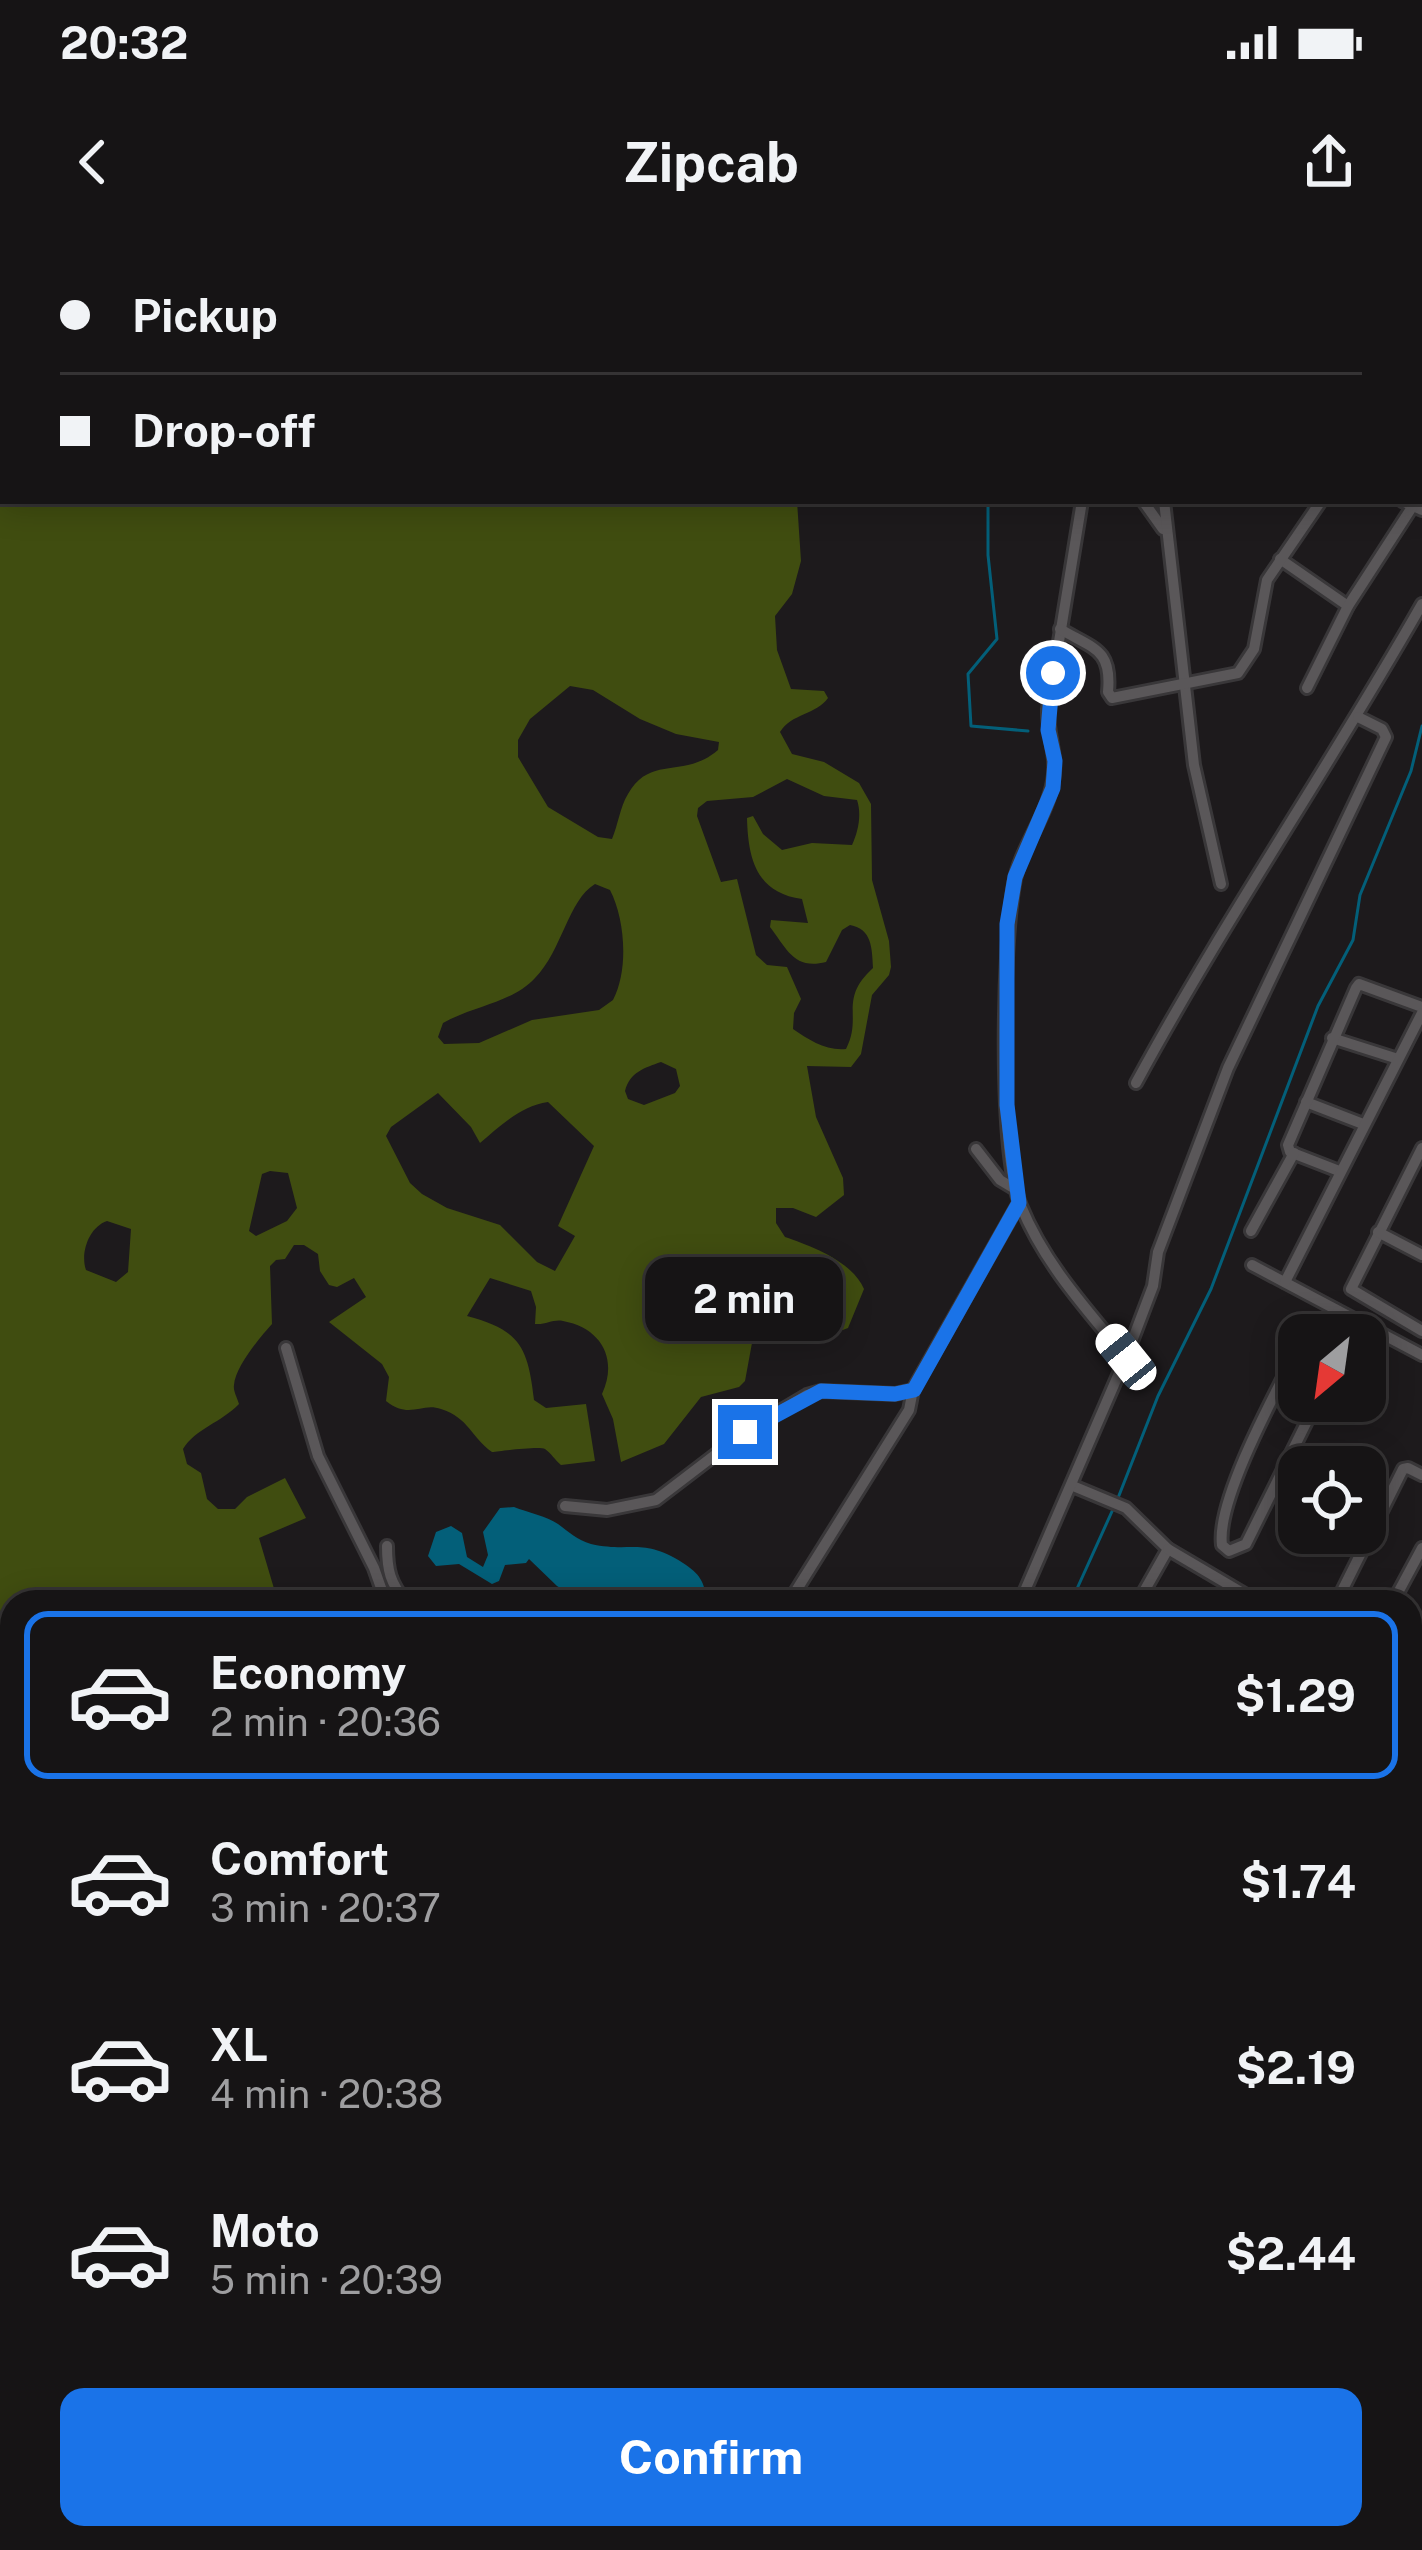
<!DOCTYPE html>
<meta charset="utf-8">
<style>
body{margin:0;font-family:"Public Sans",sans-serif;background:#232122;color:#f1f3f6;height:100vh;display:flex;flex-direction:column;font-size:45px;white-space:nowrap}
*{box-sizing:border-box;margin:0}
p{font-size:39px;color:#9e9ea0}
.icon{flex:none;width:66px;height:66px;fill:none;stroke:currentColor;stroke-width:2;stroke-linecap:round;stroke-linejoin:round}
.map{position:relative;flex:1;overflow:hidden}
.side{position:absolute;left:0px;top:1350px;width:1422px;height:960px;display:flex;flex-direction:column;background:#161415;border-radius:36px 36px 0 0;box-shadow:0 6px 30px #0003,0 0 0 3px #353334}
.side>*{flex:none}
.guide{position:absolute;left:0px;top:0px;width:1422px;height:264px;box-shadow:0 6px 30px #0003,0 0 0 3px #353334;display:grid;align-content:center;height:264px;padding:0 60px;background:#161415}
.needle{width:78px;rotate:209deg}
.fabs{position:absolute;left:1278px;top:1074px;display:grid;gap:24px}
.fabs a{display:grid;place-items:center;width:108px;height:108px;border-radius:24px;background:#161415;box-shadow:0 6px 30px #0003,0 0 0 3px #353334;font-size:60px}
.end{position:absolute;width:54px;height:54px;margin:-27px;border:15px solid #1a73e8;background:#fff;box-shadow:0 0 0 6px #fff}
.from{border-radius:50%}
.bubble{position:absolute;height:84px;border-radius:24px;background:#161415;box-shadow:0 6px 30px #0003,0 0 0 3px #353334;font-size:39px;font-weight:700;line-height:84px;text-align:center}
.car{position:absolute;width:36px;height:72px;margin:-36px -18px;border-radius:15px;box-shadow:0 0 9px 3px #0007;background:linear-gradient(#fff 24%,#345 0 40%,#fff 0 76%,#345 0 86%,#fff 0)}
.guide b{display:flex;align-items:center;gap:42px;height:114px;font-size:45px}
.guide b+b{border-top:3px solid #353334}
.guide i{width:30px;height:30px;background:#f1f3f6}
ul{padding:21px 0 0;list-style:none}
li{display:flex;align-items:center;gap:36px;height:168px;margin:0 24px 18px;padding:0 36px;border:6px solid transparent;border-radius:24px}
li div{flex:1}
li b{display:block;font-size:45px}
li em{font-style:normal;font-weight:700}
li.on{border-color:#1a73e8}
li>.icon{width:108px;height:108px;stroke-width:1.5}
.cta{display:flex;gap:24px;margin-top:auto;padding:24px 60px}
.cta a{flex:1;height:138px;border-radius:24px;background:#1a73e8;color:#fff;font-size:48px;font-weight:700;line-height:138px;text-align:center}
.status{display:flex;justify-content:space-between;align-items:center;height:84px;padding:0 60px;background:#161415;direction:ltr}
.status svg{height:33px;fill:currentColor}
header{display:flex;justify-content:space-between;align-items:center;height:156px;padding:0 60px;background:#161415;font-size:54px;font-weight:700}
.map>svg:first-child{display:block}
</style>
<div class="status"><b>20:32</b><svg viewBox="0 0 49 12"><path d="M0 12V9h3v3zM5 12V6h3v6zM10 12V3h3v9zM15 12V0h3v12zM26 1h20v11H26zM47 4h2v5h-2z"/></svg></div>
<header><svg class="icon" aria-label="back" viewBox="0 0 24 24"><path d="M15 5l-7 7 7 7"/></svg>Zipcab<svg class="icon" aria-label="share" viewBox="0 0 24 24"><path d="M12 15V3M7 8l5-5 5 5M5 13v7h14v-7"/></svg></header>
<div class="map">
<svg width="1422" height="2310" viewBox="0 0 1422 2310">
<rect width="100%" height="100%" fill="#1d1a1c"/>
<g fill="#404d10" fill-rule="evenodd">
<path d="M 0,0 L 688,0 L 3,3 L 3,261 L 797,261 L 801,321 L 792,354 L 775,376 L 777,410 L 791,449 L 824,451 L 828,458 C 816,475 792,473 780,492 L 792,514 L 824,522 L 859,543 L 871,564 L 872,640 L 889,701 L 891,727 L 889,735 L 872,755 L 861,814 L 851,827 L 807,826 L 816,877 L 843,938 L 844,955 L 816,977 L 793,968 L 776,968 L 776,983 L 785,997 C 811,1006 852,1021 864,1049 L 848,1088 L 840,1091 L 832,1089 L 815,1058 L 806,1057 L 777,1025 L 767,1023 L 760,1028 L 754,1048 L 759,1065 L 745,1141 L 739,1147 L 701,1157 L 664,1204 L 621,1222 L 613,1179 L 602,1154 C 618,1120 602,1088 563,1081 C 553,1079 546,1085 535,1084 L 536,1067 L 531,1051 L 490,1038 L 467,1076 C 520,1090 528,1107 534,1160 L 546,1168 L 586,1164 L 595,1221 L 561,1225 C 555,1220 551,1213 545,1209 C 540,1206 501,1211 492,1212 C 471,1197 469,1178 441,1169 C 421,1162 410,1180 386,1161 L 389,1137 L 382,1124 L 329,1082 L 366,1057 L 354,1038 L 337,1047 L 329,1045 L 320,1031 L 318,1014 L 304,1005 L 294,1005 L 285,1019 L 276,1020 L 270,1026 L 272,1084 C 261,1096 235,1127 234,1145 C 233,1151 237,1157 239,1164 C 222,1182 195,1189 183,1209 L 187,1224 L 201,1233 L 207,1259 L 218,1269 L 235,1269 L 247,1257 L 285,1238 L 306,1278 L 259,1298 L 278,1362 L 12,1362 L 12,1520 L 0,1522 ZM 570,446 L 593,450 L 640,479 L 676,494 L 719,502 L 718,510 C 683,540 651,514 628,554 C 620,567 618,585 612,599 L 598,597 L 548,567 L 518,517 L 518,500 L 530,479 ZM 787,539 L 824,556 L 857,560 C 862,575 858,592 852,605 L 812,603 L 782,610 L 763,594 L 753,576 L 747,578 C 748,618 756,653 802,659 L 808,683 L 771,680 L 770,687 C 787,709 794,730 826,722 L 842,690 L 850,685 C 872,689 872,708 873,728 C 838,760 863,776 846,809 C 826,811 809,800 793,789 L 794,773 L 801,759 L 787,727 L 767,725 L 756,715 L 737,639 L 721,642 L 697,576 L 698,568 L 707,561 L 753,557 ZM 595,644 L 610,650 C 625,679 629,730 613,760 L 599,770 L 532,780 L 479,803 L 444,804 L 438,797 L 443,783 C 473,766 512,763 535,738 C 562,711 568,660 595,644 ZM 661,822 L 676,829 L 680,846 L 675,853 L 644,865 L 628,859 L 625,851 C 630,832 644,828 661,822 ZM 438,853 L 471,887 L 480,903 C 501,885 521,866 548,862 L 594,906 L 558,986 L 575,996 L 555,1031 L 537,1022 L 500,985 L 447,968 L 422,954 L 410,943 L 386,896 L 391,887 ZM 270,931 L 288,933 L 297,968 L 287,981 L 256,996 L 249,991 L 262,934 ZM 107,981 L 131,989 L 128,1032 L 116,1042 L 86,1030 C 80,1013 89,987 107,981 Z"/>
<polygon points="12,1655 12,1782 0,1780 0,1663"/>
<polygon points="0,1801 12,1812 5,1850 12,1867 12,1951 0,1936"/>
<polygon points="12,2089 12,2298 108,2298 107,2310 0,2310 0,2092"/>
</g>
<path fill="#035f79" d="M 514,1267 C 527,1272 548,1277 558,1284 C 569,1292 577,1300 591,1304 C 631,1313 642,1297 683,1323 C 700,1334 704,1341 707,1361 L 583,1362 L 557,1346 L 529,1319 L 526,1323 L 505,1325 L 499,1341 L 492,1344 L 459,1324 L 436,1326 L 428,1316 L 436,1292 L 451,1286 L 462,1293 L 467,1317 L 483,1327 L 488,1315 L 483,1292 L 500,1268 Z"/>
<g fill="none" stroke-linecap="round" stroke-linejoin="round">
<g stroke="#035f79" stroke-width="3">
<polyline points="954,0 954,3"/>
<polyline points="988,261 988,315 997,399 968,434 971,486 1028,491"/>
<polyline points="1118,1258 1158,1156 1211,1049 1318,766 1353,700 1360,655 1411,531 1422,486"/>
<polyline points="1071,1362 1114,1267"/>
<polyline points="597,2310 600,2298"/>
</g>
<g stroke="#393739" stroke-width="16">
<g id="minor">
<polyline points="848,0 850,3"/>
<polyline points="1275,0 1278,3"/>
<polyline points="1127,3 1128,0"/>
<polyline points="1322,3 1326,0"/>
<path d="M 1082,261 L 1048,469 C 1047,494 1058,516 1053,541 C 1047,577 1020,608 1014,644 C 1003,707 998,910 1021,966 C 1044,1023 1087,1070 1126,1117"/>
<polyline points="1143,261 1163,289"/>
<polyline points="1164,261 1194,525 1221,644"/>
<polyline points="1402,261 1422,270"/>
<polyline points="1280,319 1348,366"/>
<path d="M 1060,389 C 1094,409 1112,409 1108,452 L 1112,458 L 1238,433 L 1254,409 L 1267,340 L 1321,261"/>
<polyline points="1307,448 1348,366 1416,261"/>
<polyline points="1332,798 1398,819"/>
<path d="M 1136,843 C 1225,679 1330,526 1422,364"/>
<polyline points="1306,862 1363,884"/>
<polyline points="1422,908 1351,1049 1422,1091"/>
<polyline points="976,909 1000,940 1015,949"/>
<polyline points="1339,931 1290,912 1288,905 1356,748 1359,744 1422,767"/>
<polyline points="1251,991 1294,913"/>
<polyline points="1378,992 1422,1015"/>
<polyline points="1252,1025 1422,1115"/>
<polyline points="1285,1042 1422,773"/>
<polyline points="1305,1095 1314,1082 1330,1088 1338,1071"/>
<path d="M 1299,1107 C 1277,1150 1216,1260 1222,1305 L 1229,1311 L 1246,1304 L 1317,1161"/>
<polyline points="286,1108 318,1216 374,1328 386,1362"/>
<polyline points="1073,1246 1126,1268 1168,1309 1138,1362"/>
<polyline points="565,1266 607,1270 656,1260 745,1192 807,1155 821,1151 895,1154 913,1150"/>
<path d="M 387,1306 C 387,1330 390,1343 406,1362"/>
<polyline points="1168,1309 1258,1362"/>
<polyline points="789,1362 909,1170 913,1150 1019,963"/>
<polyline points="1020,1362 1126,1117 1153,1046 1158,1012 1228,828 1386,497 1382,489 1358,477"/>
<polyline points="1347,1362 1340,1355 1403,1229 1408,1228 1422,1235"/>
<polyline points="1393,1362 1422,1308"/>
<polyline points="1410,1451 1422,1458"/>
<polyline points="1410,1464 1422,1470"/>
<polyline points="0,1614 12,1613"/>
<polyline points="1410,1801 1422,1776"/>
<polyline points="1410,1938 1422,1915"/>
<polyline points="1410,2022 1422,2028"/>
<polyline points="1410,2143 1422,2149"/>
<polyline points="335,2298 348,2310"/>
<polyline points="515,2298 516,2310"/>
<polyline points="1061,2298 1084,2310"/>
<polyline points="1367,2298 1374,2310"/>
<polyline points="1293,2301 1309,2310"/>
<polyline points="391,2310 391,2298"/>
<polyline points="449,2310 450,2298"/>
<polyline points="565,2310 567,2298"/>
<polyline points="614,2310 617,2298"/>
<polyline points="661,2310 668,2298"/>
<polyline points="831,2310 837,2298"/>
<polyline points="847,2310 853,2298"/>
<polyline points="970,2310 976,2298"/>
<polyline points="1217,2310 1223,2298"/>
</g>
</g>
<use href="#minor" stroke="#5a5759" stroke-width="10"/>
</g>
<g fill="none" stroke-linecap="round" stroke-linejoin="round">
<polyline stroke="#1a73e8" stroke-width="15" points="745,1192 821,1151 895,1154 914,1150 1019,963 1007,865 1007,684 1015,637 1053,548 1055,521 1048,490 1053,433"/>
</g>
</svg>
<div class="fabs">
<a><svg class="needle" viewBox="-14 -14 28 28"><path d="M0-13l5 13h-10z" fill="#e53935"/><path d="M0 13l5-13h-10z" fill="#9e9ea0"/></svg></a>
<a><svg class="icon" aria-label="locate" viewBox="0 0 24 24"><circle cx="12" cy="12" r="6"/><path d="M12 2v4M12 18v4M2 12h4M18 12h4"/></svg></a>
</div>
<i class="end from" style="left:1053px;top:433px"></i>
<i class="end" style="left:745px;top:1192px"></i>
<div class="bubble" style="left:645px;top:1017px;width:198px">2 min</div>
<i class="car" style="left:1126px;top:1117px;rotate:321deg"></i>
<div class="guide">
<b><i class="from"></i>Pickup</b>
<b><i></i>Drop-off</b>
</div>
<section class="side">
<ul>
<li class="on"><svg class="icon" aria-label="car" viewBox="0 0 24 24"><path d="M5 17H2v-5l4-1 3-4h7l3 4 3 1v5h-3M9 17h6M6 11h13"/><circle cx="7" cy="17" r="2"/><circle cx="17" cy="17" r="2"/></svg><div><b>Economy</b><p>2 min · 20:36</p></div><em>$1.29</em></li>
<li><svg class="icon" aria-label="car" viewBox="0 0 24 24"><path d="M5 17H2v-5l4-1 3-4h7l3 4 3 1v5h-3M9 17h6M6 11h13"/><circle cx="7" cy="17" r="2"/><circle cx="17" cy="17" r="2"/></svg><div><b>Comfort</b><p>3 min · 20:37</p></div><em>$1.74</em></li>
<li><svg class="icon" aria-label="car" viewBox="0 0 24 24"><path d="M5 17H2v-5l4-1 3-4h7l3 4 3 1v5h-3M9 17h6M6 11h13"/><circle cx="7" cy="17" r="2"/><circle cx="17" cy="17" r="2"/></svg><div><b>XL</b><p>4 min · 20:38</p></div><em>$2.19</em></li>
<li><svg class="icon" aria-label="car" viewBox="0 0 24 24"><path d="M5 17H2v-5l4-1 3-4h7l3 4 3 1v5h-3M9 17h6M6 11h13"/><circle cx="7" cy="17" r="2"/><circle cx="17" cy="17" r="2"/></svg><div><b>Moto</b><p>5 min · 20:39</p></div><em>$2.44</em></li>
</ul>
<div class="cta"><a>Confirm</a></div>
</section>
</div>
